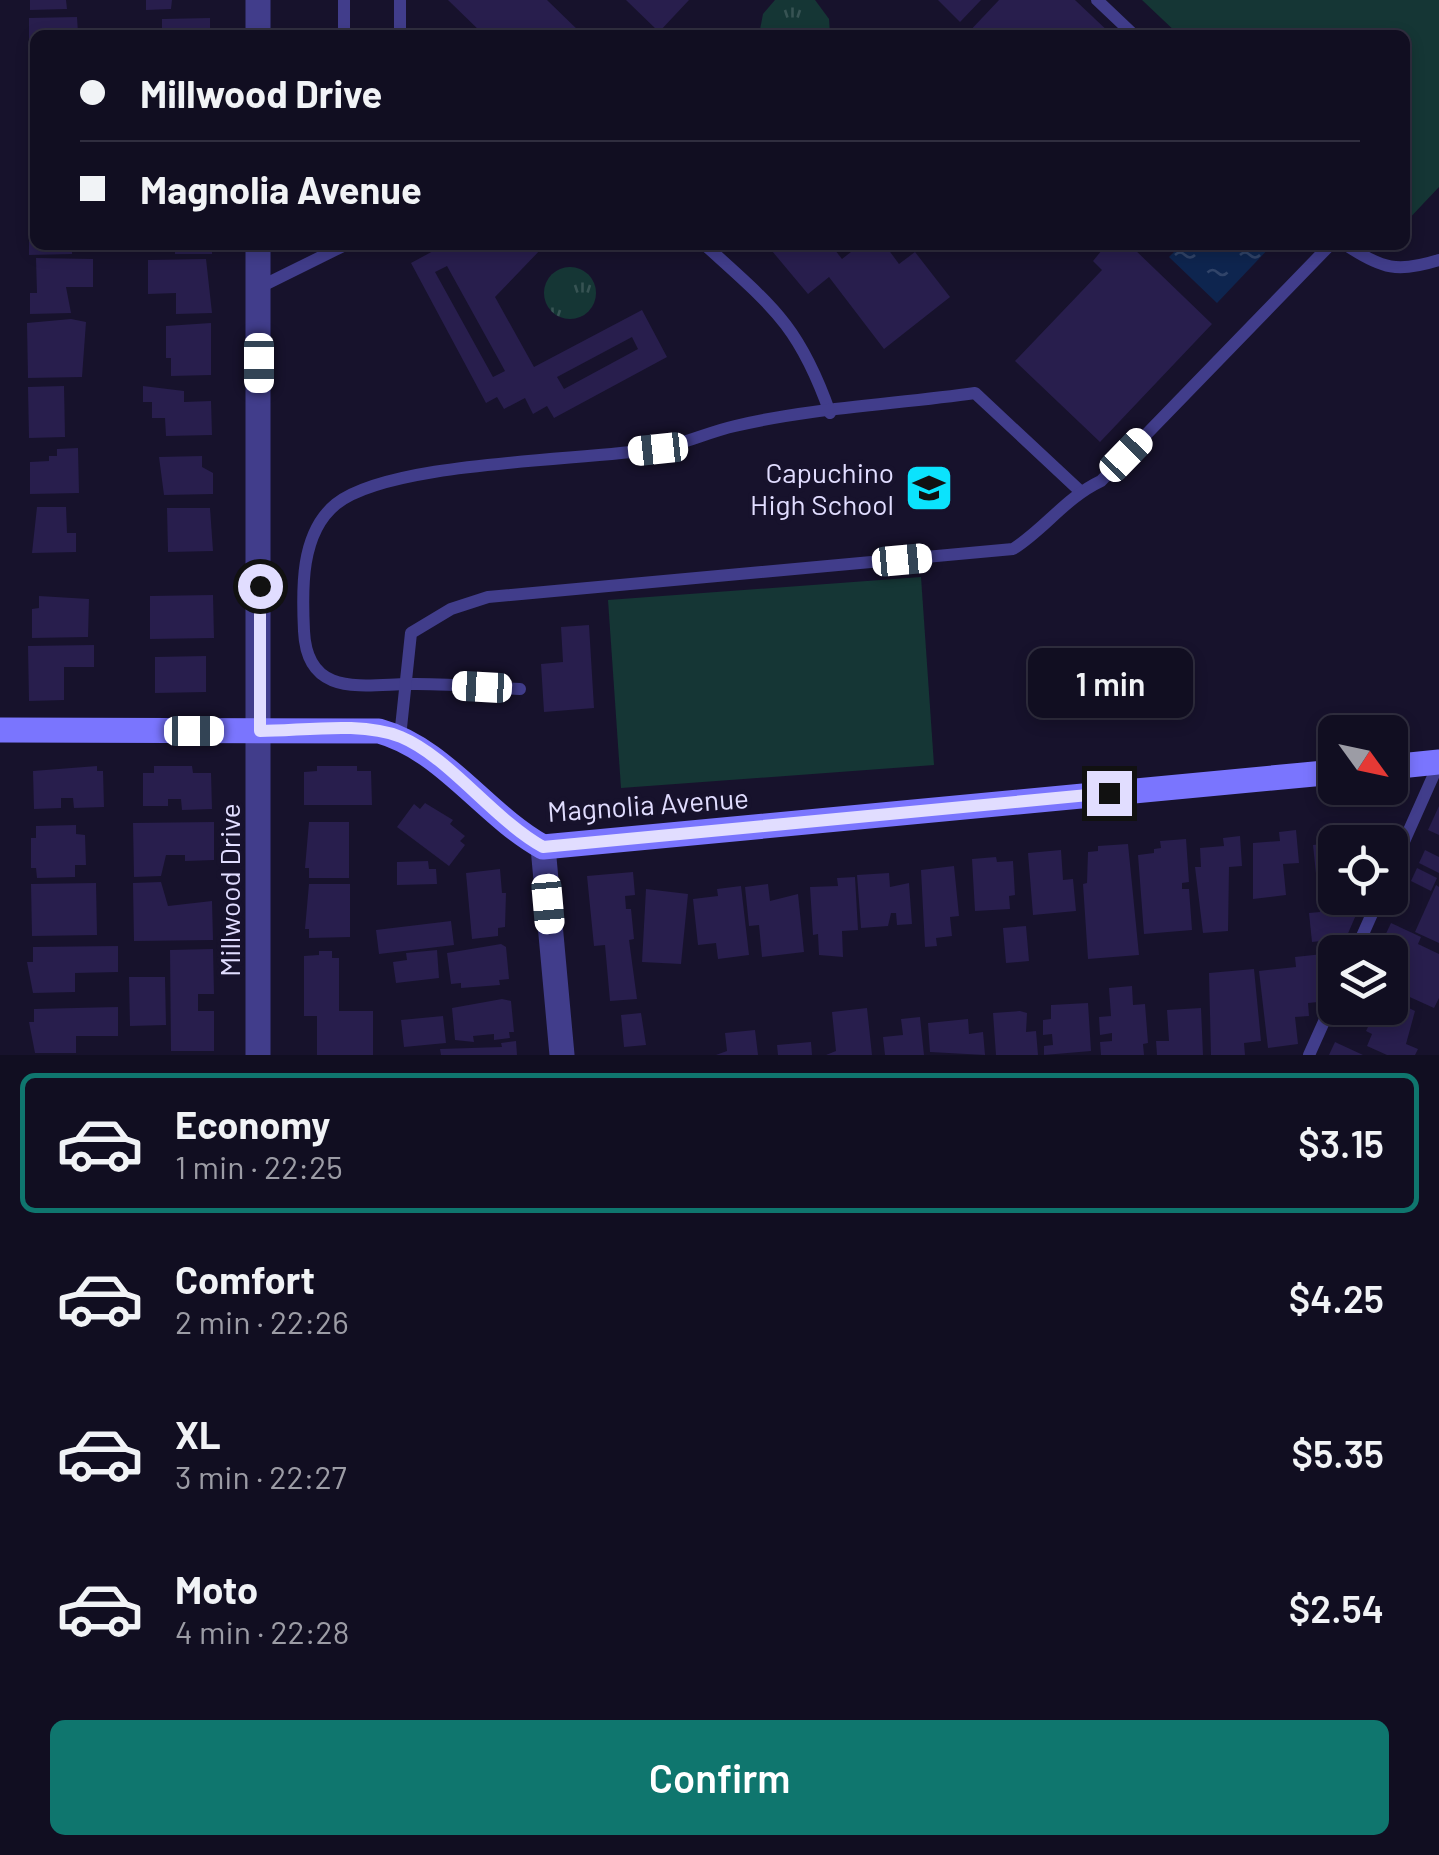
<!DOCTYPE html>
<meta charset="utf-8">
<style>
body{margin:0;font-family:Barlow,sans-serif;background:#1e1c2e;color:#f1f3f6;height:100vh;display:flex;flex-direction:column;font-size:38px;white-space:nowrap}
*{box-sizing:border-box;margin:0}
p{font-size:32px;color:#9c9ca5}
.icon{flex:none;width:55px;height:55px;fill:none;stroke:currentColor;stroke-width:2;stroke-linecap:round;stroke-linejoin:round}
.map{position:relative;height:1055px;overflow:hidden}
.panel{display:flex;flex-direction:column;background:#110e21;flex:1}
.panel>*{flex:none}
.banner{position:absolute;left:30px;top:30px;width:1380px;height:220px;border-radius:15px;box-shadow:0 5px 15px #0003,0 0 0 2px #302e3f;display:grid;align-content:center;height:220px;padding:0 50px;background:#110e21}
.needle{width:65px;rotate:123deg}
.buttons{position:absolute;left:1318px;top:715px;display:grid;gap:20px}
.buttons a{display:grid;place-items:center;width:90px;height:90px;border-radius:15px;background:#110e21;box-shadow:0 5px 15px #0003,0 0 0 2px #302e3f;font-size:50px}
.end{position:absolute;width:45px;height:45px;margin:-22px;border:12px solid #e1ddff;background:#111;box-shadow:0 0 0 5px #111}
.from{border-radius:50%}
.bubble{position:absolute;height:70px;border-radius:15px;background:#110e21;box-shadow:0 5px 15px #0003,0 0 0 2px #302e3f;font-size:32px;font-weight:600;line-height:70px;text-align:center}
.car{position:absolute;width:30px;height:60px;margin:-30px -15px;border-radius:12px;box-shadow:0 0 8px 2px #0007;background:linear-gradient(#fff 24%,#345 0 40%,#fff 0 76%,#345 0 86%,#fff 0)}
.banner b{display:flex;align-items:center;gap:35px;height:95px;font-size:38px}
.banner b+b{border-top:2px solid #302e3f}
.banner i{width:25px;height:25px;background:#f1f3f6}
ul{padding:18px 0 0;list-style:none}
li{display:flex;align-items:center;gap:30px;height:140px;margin:0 20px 15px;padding:0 30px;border:5px solid transparent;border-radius:15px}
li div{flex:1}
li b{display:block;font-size:38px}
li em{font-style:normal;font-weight:600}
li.active{border-color:#0f766e}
li>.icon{width:90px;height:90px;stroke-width:1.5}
.primary-button{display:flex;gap:20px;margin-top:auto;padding:20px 50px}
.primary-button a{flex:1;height:115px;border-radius:15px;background:#0f766e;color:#fff;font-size:40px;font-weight:600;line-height:115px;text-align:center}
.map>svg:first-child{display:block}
</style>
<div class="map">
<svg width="1439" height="1055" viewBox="0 0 1439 1055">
<defs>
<pattern id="grass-tufts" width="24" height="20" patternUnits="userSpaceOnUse" patternTransform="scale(2.5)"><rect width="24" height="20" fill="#153635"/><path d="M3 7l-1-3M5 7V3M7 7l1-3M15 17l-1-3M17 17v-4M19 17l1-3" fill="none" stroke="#375353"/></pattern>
<pattern id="water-ripples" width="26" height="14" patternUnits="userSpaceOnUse" patternTransform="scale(2.5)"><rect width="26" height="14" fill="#0e254f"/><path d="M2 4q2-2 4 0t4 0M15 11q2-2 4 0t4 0" fill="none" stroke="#314469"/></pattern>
</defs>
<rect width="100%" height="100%" fill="#17122c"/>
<g fill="url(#grass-tufts)">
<polygon points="775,0 815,0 829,19 830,35 759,35 763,14"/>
<circle cx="570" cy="293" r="26"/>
</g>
<g fill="#153635">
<polygon points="1142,0 1439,0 1439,187 1405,223 1405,35 1179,35"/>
<polygon points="921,577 934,765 621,788 608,600"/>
</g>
<polygon fill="url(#water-ripples)" points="1181,245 1272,245 1217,303 1169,257"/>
<g fill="#281e4d" fill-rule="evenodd">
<polygon points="30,0 66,0 67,9 30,10"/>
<polygon points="146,0 172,0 171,9 146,10"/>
<polygon points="448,0 547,0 583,35 484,35"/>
<polygon points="626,0 689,0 659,32"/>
<polygon points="938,0 981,0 960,22"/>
<polygon points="999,0 1075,0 1112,35 966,35"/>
<polygon points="77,17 78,33 35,35 35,70 29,70 29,18"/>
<polygon points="210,18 210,35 162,35 162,19"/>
<polygon points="29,81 35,81 35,135 30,135"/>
<polygon points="28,140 35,140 35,166 29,167"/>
<polygon points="29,229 35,229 35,245 72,245 72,254 29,255"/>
<rect x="175" y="245" width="37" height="9"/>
<path d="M 429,245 L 545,245 L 495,297 L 534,367 L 642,310 L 667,357 L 554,418 L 547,406 L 533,414 L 525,398 L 504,409 L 497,397 L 486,403 L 411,263 L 435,250 ZM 447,266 L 505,371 L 493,377 L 435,272 ZM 632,337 L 638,349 L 564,389 L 557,377 Z"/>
<polygon points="767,245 831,245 842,259 856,248 853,245 885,245 899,264 915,252 950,297 884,349 829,277 808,294"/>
<polygon points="1106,245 1130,245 1212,324 1100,442 1015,361 1102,270 1093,261"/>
<polygon points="36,258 93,259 93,287 66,287 71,313 30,314 30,293 37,293"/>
<polygon points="206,259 212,313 176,314 176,293 148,294 148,260"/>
<polygon points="71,319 86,322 82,377 28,378 27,323"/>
<polygon points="211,323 211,375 171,376 171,358 166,358 166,326"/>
<polygon points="64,386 65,437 29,438 28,387"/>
<polygon points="143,386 184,391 184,402 211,401 212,435 166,436 165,418 152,418 152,402 143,402"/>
<polygon points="78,448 79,493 30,494 30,462 49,461 49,456 57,456 57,449"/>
<polygon points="202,456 202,467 213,473 213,494 164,495 159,457"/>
<polygon points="37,507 66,507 67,533 76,533 76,552 32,553"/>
<polygon points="167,508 210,508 213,551 168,552"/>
<polygon points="213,595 214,638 150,639 150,596"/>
<polygon points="39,596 89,599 88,637 32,638 32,609 39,608"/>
<polygon points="589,625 594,708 544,712 541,664 563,662 561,627"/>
<polygon points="94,645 94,667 64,667 64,700 29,701 28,646"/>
<polygon points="206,656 206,692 155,693 155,657"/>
<polygon points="97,766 97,771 103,771 104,807 74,808 73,798 61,798 61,808 34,809 33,771"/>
<polygon points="154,766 192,766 193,773 211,773 212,809 182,810 181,799 168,799 168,806 143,806 143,773 154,773"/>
<polygon points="317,766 357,766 357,771 371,771 372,805 304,805 304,772 317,771"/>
<polygon points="425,803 453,820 450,824 465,836 460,841 465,845 449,866 397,827 414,804 420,809"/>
<polygon points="1439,806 1439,835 1428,830"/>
<polygon points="214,822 214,860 185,861 185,855 166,855 161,876 134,877 133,823"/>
<polygon points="309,822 349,822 349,878 309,878 309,868 305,868"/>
<polygon points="1362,823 1364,842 1335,842 1335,898 1346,898 1347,909 1359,908 1346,938 1312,942 1309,913 1320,912 1313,845 1322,844 1320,828"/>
<polygon points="76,825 76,834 85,835 86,865 75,865 75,877 37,878 36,868 31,868 31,838 36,838 36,826"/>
<polygon points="1296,830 1299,863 1283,864 1286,895 1253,899 1253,843 1280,841 1279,832"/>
<polygon points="1240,836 1242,866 1229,867 1228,931 1203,933 1195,867 1201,867 1200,848 1224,846 1223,838"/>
<polygon points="1186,839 1189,882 1182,883 1182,889 1189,889 1192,930 1144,934 1138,855 1154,853 1154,849 1161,848 1160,841"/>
<polygon points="1128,844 1139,955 1088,959 1083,884 1087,883 1088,852 1098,851 1098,846"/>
<polygon points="1061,850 1063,880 1073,879 1076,911 1033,915 1028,853"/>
<polygon points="1425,850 1439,857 1439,873 1419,863"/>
<polygon points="996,857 997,862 1013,861 1015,895 1009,896 1010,909 975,911 972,859"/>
<polygon points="428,861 429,869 436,869 437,884 397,885 397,862"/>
<polygon points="954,866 959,916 950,917 952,936 936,938 937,946 925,947 921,870"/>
<polygon points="1417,868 1437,878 1431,891 1411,881"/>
<polygon points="500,869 502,893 506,893 505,927 498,928 498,936 472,939 466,873"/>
<polygon points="633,872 635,895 625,896 626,909 631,909 634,939 629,940 637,999 610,1001 605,945 594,946 587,876"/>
<polygon points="889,873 890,887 909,883 912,924 897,925 896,913 891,913 888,926 861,928 857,875"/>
<polygon points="855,877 858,930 842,931 843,957 819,955 818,934 813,935 810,887 838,886 837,878"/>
<polygon points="161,882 168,906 212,901 213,940 134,941 133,883"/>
<polygon points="96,883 97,935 32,936 31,884"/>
<polygon points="309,884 350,884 350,937 309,938 309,929 305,929"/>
<polygon points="768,884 770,901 798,894 804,952 762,957 759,925 749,926 745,887"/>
<polygon points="1436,885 1439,887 1439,943 1415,932"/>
<polygon points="741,886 749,955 718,959 716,943 698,945 693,899 718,896 717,889"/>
<polygon points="646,889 688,894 681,964 642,962"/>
<polygon points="451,921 454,945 379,954 376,930"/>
<polygon points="1391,923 1421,937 1418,944 1439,954 1439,998 1434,1008 1392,989 1398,977 1390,971 1401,948 1383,940"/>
<polygon points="1026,926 1029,961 1006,963 1003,928"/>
<polygon points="501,944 506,947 509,979 499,980 500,985 461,988 461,983 451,984 447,953"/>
<polygon points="118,946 118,972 75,973 75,992 33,993 27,962 33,962 33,947"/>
<polygon points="213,949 214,994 198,994 198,1011 214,1011 214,1051 171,1051 170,950"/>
<polygon points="437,950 439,978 396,983 393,962 407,960 406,953"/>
<polygon points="319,951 332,951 332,958 339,958 339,1011 373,1011 373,1055 317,1055 317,1016 304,1016 304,956 319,955"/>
<polygon points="1323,954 1326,984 1316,985 1318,1002 1308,1003 1309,1016 1295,1017 1298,1044 1268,1048 1259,971 1296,967 1295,957"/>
<polygon points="1254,969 1261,1041 1244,1043 1245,1055 1211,1055 1209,973"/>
<polygon points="129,977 165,977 166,1025 130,1026"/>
<polygon points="1132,986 1133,1005 1145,1004 1148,1043 1143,1044 1144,1055 1101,1055 1100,1042 1112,1041 1112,1033 1100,1035 1099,1017 1111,1016 1109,988"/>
<polygon points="502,999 511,1001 514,1032 509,1032 510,1038 494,1040 494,1034 473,1036 474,1042 455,1040 452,1008"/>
<polygon points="1390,999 1415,1011 1406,1044 1418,1049 1415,1055 1387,1055 1367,1046 1372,1034 1366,1031 1375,1013 1362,1008 1390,1008"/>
<polygon points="1088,1003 1091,1051 1044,1055 1044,1046 1053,1045 1052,1034 1043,1035 1043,1020 1051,1019 1051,1005"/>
<polygon points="118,1007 118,1036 76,1036 76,1053 35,1053 29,1022 34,1022 34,1009"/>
<polygon points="867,1008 872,1055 826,1055 836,1051 832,1012"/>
<polygon points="1201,1008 1203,1055 1157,1055 1156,1041 1169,1041 1167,1010"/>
<polygon points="1020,1011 1027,1013 1026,1032 1036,1031 1038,1055 996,1055 993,1013"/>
<polygon points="641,1013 646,1045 624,1047 621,1015"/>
<polygon points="443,1016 446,1043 404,1047 401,1020"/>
<polygon points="920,1017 924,1055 885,1055 883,1037 903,1035 901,1019"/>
<polygon points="968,1019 969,1034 983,1032 985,1055 930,1052 928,1023"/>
<polygon points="755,1030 758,1055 716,1055 727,1051 725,1033"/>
<polygon points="516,1041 517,1055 441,1055 440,1049 502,1047 501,1043"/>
<polygon points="811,1042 812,1055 778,1055 777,1045"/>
<polygon points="1335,1042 1363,1055 1329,1055"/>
</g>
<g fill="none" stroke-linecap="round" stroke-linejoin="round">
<g stroke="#413d8b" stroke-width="12">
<polyline points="1097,0 1134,35"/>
<polyline points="344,35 344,0"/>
<polyline points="400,35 400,0"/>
<path d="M 705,245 C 772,306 799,325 830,413"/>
<path d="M 1346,245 C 1382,269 1398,273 1439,260"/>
<polyline points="258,288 345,245"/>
<path d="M 520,689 C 483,687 444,683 407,684 C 361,685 307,697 304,631 C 302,590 300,533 336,504 C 390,461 580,461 655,449 C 682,445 708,432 735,426 C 810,408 898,404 975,393 L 1080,491"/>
<path d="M 400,737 L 411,633 L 451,609 L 488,597 L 1013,549 C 1045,529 1065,498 1101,481 L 1330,245"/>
<polyline points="1390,873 1439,763"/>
<polyline points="1355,952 1379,898"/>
<polyline points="1309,1055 1335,997"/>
</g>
<g stroke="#413d8b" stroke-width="25">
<polyline points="258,0 258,35"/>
<polyline points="258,245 258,1055"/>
<polyline points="543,847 562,1055"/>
</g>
<g stroke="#7a75fe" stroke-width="25">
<path d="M 0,730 L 379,731 C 444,749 485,815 543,847 L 1335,772"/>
<polyline points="1390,767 1439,762"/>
</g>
</g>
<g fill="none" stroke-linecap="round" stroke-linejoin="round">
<path stroke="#e1ddff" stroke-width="12" d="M 260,586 L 260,731 C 302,731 361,721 401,737 C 449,757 493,819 543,847 L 1109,793"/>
</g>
<defs>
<g id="school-square" transform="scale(2.5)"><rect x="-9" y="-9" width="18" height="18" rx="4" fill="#0be3fd" stroke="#17122c"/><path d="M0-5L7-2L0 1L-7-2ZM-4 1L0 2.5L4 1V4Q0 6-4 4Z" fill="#111"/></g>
</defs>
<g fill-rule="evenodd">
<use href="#school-square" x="929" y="488"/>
</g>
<g text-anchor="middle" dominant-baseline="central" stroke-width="9" stroke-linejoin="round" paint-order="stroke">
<g font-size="28" fill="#e1ddff" stroke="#17122c" text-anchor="end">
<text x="894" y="472">Capuchino<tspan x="894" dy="32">High School</tspan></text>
</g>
<g font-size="28" fill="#e1ddff" stroke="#17122c">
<text transform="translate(648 804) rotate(-4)">Magnolia Avenue</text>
<text transform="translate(229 890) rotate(-90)">Millwood Drive</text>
</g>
</g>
</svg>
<div class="buttons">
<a><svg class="needle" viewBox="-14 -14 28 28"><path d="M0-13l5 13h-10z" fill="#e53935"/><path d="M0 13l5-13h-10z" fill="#9c9ca5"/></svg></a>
<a><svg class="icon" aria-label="locate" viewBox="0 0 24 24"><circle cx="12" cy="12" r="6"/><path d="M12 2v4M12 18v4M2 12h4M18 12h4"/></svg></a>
<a><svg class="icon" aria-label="layers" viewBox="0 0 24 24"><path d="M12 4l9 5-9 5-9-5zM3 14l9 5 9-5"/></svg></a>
</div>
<i class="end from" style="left:260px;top:586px"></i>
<i class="end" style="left:1109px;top:793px"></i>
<div class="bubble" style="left:1028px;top:648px;width:165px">1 min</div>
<i class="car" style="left:259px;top:363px;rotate:180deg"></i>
<i class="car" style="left:658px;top:449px;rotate:264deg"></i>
<i class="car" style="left:1126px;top:455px;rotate:44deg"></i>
<i class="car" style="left:902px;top:560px;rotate:85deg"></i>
<i class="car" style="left:482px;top:687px;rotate:273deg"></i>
<i class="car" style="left:194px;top:731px;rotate:90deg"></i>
<i class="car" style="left:548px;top:904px;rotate:175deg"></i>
<div class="banner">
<b><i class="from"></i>Millwood Drive</b>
<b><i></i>Magnolia Avenue</b>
</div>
</div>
<section class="panel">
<ul>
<li class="active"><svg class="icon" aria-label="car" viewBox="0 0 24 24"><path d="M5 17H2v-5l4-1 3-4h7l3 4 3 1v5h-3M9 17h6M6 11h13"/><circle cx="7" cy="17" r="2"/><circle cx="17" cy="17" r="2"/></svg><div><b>Economy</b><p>1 min · 22:25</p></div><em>$3.15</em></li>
<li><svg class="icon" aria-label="car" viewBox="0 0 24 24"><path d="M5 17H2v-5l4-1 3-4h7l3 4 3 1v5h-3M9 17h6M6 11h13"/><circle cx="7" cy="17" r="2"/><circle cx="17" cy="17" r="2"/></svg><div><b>Comfort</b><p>2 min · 22:26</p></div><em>$4.25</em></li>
<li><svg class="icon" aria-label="car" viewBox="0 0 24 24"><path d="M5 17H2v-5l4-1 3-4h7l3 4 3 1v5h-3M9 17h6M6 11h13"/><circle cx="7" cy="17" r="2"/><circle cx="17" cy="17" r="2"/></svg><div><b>XL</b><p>3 min · 22:27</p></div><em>$5.35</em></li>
<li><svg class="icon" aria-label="car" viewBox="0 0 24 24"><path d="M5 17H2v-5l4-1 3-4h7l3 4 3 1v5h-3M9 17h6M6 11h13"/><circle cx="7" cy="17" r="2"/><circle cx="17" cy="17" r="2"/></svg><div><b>Moto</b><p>4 min · 22:28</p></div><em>$2.54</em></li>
</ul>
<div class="primary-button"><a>Confirm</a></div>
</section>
